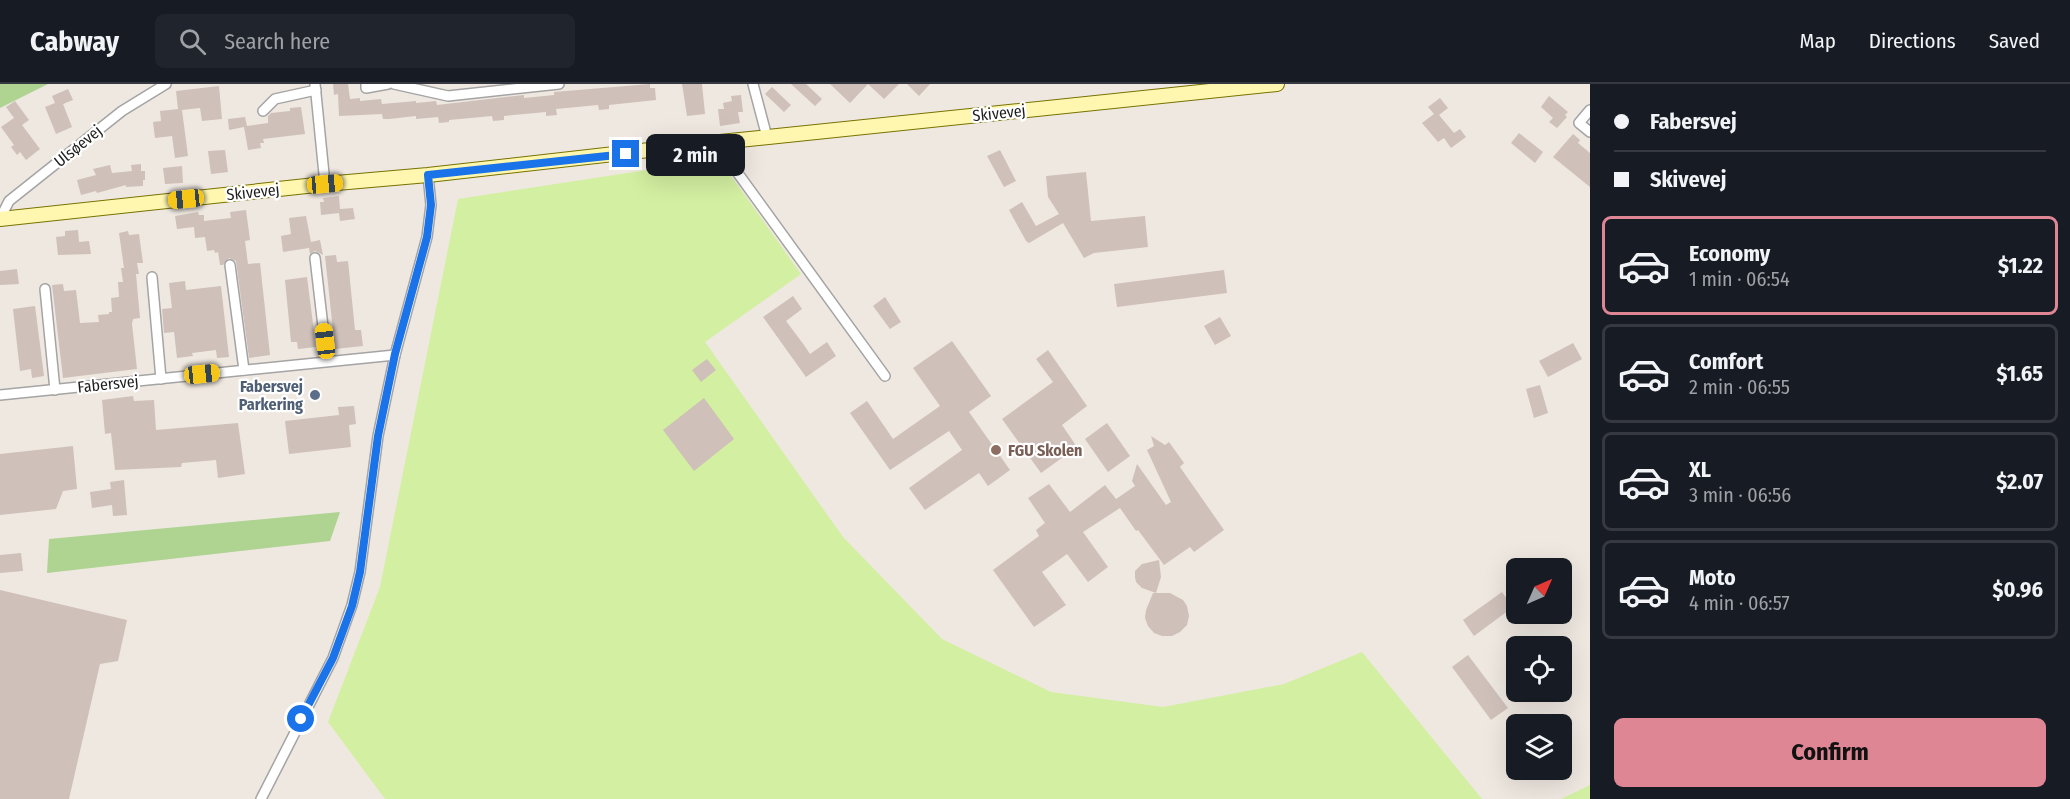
<!DOCTYPE html>
<meta charset="utf-8">
<style>
body{margin:0;font-family:"Fira Sans Condensed",sans-serif;background:#20242c;color:#f1f3f6;height:100vh;display:flex;flex-direction:column;font-size:22px;white-space:nowrap}
*{box-sizing:border-box;margin:0}
p{font-size:20px;color:#9ea1a6}
.icon{flex:none;width:33px;height:33px;fill:none;stroke:currentColor;stroke-width:2;stroke-linecap:round;stroke-linejoin:round}
.map{position:relative;flex:1;overflow:hidden}
.panel{display:flex;flex-direction:column;background:#171b24;width:480px}
.panel>*{flex:none}
.hud{display:grid;align-content:center;height:132px;padding:0 24px;background:#171b24}
.needle{width:39px;rotate:45deg}
.controls{position:absolute;left:1506px;top:474px;display:grid;gap:12px}
.controls a{display:grid;place-items:center;width:66px;height:66px;border-radius:9px;background:#171b24;box-shadow:0 6px 24px #0002;font-size:30px}
.end{position:absolute;width:27px;height:27px;margin:-14px;border:8px solid #1a73e8;background:#fff;box-shadow:0 0 0 3px #fff}
.from{border-radius:50%}
.bubble{position:absolute;height:42px;border-radius:9px;background:#171b24;box-shadow:0 6px 24px #0002;font-size:20px;font-weight:700;line-height:42px;text-align:center}
.car{position:absolute;width:18px;height:36px;margin:-18px -9px;border-radius:8px;box-shadow:0 0 4px 2px #0007;background:linear-gradient(#f5c518 24%,#345 0 40%,#f5c518 0 76%,#345 0 86%,#f5c518 0)}
.hud b{display:flex;align-items:center;gap:21px;height:57px;font-size:22px}
.hud b+b{border-top:2px solid #363941}
.hud i{width:15px;height:15px;background:#f1f3f6}
ul{padding:0;list-style:none}
li{display:flex;align-items:center;gap:18px;height:99px;margin:0 12px 9px;padding:0 12px;border:3px solid #363941;border-radius:9px}
li div{flex:1}
li b{display:block;font-size:22px}
li em{font-style:normal;font-weight:700}
li.on{border-color:#df8695}
li>.icon{width:54px;height:54px;stroke-width:1.5}
.button{display:flex;gap:12px;margin-top:auto;padding:12px 24px}
.button a{flex:1;height:69px;border-radius:9px;background:#df8695;color:#111;font-size:24px;font-weight:700;line-height:69px;text-align:center}
header{display:flex;align-items:center;gap:36px;box-sizing:border-box;height:84px;padding:0 30px;background:#171b24;border-bottom:2px solid #363941}
header strong{font-size:28px}
nav{display:flex;gap:33px;margin-inline-start:auto;font-size:21px}
.search{width:420px;height:54px;background:#20242c;display:flex;align-items:center;gap:15px;box-sizing:border-box;padding:0 21px;border-radius:9px;color:#9ea1a6;font-size:22px}
main{display:flex;flex:1;min-height:0}
.map>svg:first-child{display:block}
</style>
<header>
<strong>Cabway</strong>
<div class="search"><svg class="icon" aria-label="search" viewBox="0 0 24 24"><circle cx="10" cy="10" r="6"/><path d="M15 15l6 6"/></svg>Search here</div>
<nav><a>Map</a><a>Directions</a><a>Saved</a></nav>
</header>
<main>
<div class="map">
<svg width="1590" height="715" viewBox="0 0 1590 715">
<rect width="100%" height="100%" fill="#efe8e1"/>
<g fill="#d3efa1">
<polygon points="719,75 801,190 705,258 843,453 942,555 1051,608 1163,623 1284,600 1362,568 1482,715 385,715 328,638 380,503 458,115"/>
<polygon points="1590,701 1590,715 1561,715"/>
</g>
<g fill="#afd391">
<polygon points="0,0 48,0 0,24"/>
<polygon points="340,428 330,457 47,489 49,455"/>
</g>
<g fill="#cfc0ba">
<polygon points="333,0 348,0 350,15 360,14 360,17 381,15 382,20 416,17 416,19 436,17 437,21 524,11 524,14 554,11 554,8 650,0 650,4 655,4 656,16 609,21 609,25 599,26 598,21 556,25 557,31 546,32 546,28 504,32 504,36 493,37 492,32 449,36 449,38 439,39 438,33 416,35 416,32 389,35 383,35 382,30 339,32 338,10 334,11"/>
<polygon points="682,0 702,0 705,30 687,32"/>
<polygon points="791,0 806,0 822,15 815,22"/>
<polygon points="830,0 868,0 850,19"/>
<polygon points="868,0 899,0 884,15"/>
<polygon points="907,0 930,0 919,12"/>
<polygon points="219,2 222,35 202,37 200,24 182,26 188,72 175,74 172,52 155,54 153,38 161,37 160,27 178,25 176,7"/>
<polygon points="772,3 791,21 784,28 765,10"/>
<polygon points="68,5 73,16 63,20 72,43 56,50 45,23 55,19 52,12"/>
<polygon points="741,11 743,28 738,28 740,39 720,42 718,25 724,25 723,19 732,17 731,12"/>
<polygon points="1549,12 1568,28 1565,31 1567,33 1557,44 1549,38 1553,34 1541,23"/>
<polygon points="1440,14 1448,24 1439,31 1454,49 1460,45 1466,53 1451,64 1444,54 1438,58 1422,39 1434,30 1428,23"/>
<polygon points="15,17 29,36 22,41 40,65 26,76 20,68 17,71 11,63 14,61 1,43 14,34 6,23"/>
<polygon points="301,23 305,50 263,55 264,59 260,59 261,64 248,66 244,43 229,46 228,35 245,33 247,42 268,39 268,32 271,29 290,27 290,24"/>
<polygon points="1519,49 1543,68 1535,79 1511,59"/>
<polygon points="1573,50 1580,56 1578,59 1590,69 1590,103 1553,73"/>
<polygon points="225,66 228,88 211,90 208,67"/>
<polygon points="1000,66 1016,97 1004,103 987,72"/>
<polygon points="141,80 141,87 145,87 145,96 143,96 143,102 126,103 126,101 97,109 96,107 81,111 77,96 96,91 93,85 110,81 112,89 132,87 131,81"/>
<polygon points="182,82 183,99 165,100 163,84"/>
<polygon points="1086,88 1091,137 1145,132 1148,163 1094,169 1084,174 1063,139 1029,159 1026,157 1009,126 1022,118 1036,142 1059,130 1048,113 1046,92"/>
<polygon points="339,112 340,125 353,124 355,135 340,137 339,129 321,131 320,118 324,118 323,114"/>
<polygon points="246,126 250,156 245,157 248,180 260,179 270,271 249,274 236,177 229,174 223,181 220,181 218,168 215,169 214,166 207,167 205,153 195,154 194,143 177,145 175,132 198,128 199,131 204,131 204,137 231,134 230,128"/>
<polygon points="306,132 311,158 320,156 323,171 315,167 310,170 309,164 283,168 281,152 291,150 289,134"/>
<polygon points="78,146 79,158 89,157 91,170 58,171 56,153 65,152 65,147"/>
<polygon points="128,147 129,151 139,150 143,179 137,179 139,190 136,190 140,234 133,235 132,240 137,285 63,294 52,201 63,200 64,207 76,206 80,239 99,238 98,231 109,230 109,228 112,228 111,214 119,213 118,198 123,198 121,184 124,184 119,149"/>
<polygon points="336,171 337,178 348,177 355,246 361,246 363,262 335,265 325,172"/>
<polygon points="17,185 19,200 0,201 0,187"/>
<polygon points="1224,186 1227,209 1117,223 1114,200"/>
<polygon points="307,193 316,263 298,265 297,258 291,258 285,196"/>
<polygon points="185,197 186,206 221,202 229,273 217,274 216,266 192,269 193,272 177,274 174,248 164,249 162,225 172,224 169,199"/>
<polygon points="793,212 802,225 786,237 804,261 810,270 827,258 836,272 806,293 763,233"/>
<polygon points="885,213 901,238 890,245 873,222"/>
<polygon points="35,222 44,292 32,294 31,285 20,287 13,225"/>
<polygon points="1220,233 1231,252 1215,261 1204,242"/>
<polygon points="952,257 991,312 969,328 1010,386 988,402 979,389 925,426 909,404 962,366 949,347 890,386 850,329 867,317 893,355 940,322 913,284"/>
<polygon points="1573,259 1582,275 1548,293 1539,277"/>
<polygon points="1048,266 1087,322 1062,341 1077,363 1041,389 1002,335 1053,298 1036,275"/>
<polygon points="707,275 716,286 701,298 692,286"/>
<polygon points="1540,301 1548,329 1534,334 1526,305"/>
<polygon points="133,312 134,317 154,316 156,346 238,339 245,390 218,394 216,376 182,379 181,383 115,386 111,349 105,350 102,316"/>
<polygon points="704,314 734,355 694,387 663,346"/>
<polygon points="354,322 356,340 349,341 351,363 289,370 285,337 339,331 338,323"/>
<polygon points="1107,339 1130,372 1108,388 1085,355"/>
<polygon points="1151,352 1165,361 1169,358 1184,379 1180,383 1224,446 1194,468 1190,463 1164,481 1138,446 1136,447 1120,424 1083,448 1108,483 1088,498 1067,470 1042,488 1066,521 1034,543 993,486 1039,452 1036,446 1045,439 1028,414 1049,400 1070,428 1105,401 1116,415 1135,402 1132,397 1137,380 1166,421 1171,418 1147,366 1154,362"/>
<polygon points="73,362 77,405 63,407 56,425 0,431 0,370"/>
<polygon points="124,396 127,431 113,432 112,421 92,424 90,408 111,405 110,398"/>
<polygon points="21,469 23,487 0,489 0,471"/>
<polygon points="1159,476 1161,493 1156,509 1142,504 1136,498 1135,493 1135,487 1142,480"/>
<polygon points="0,506 127,536 118,577 100,580 69,715 0,715"/>
<polygon points="1502,508 1513,523 1474,552 1463,536"/>
<polygon points="1153,509 1170,509 1183,516 1187,522 1189,532 1187,541 1180,548 1172,552 1162,552 1154,549 1148,542 1145,534 1146,526"/>
<polygon points="1468,571 1508,624 1491,636 1452,583"/>
</g>
<g fill="none" stroke-linecap="round" stroke-linejoin="round">
<g stroke="#a4a4a4" stroke-width="12">
<g id="street">
<polyline points="315,0 325,100"/>
<polyline points="366,0 366,4 388,0"/>
<polyline points="394,0 448,12 559,0"/>
<polyline points="753,0 767,53"/>
<polyline points="1590,26 1579,39 1590,48"/>
<polyline points="263,27 275,15 316,6"/>
<polyline points="720,58 729,77 885,292"/>
<polyline points="0,135 9,117 122,27 166,0"/>
<polyline points="315,174 327,277"/>
<polyline points="230,181 244,286"/>
<polyline points="152,193 161,295"/>
<polyline points="45,205 55,306"/>
<polyline points="0,311 395,271"/>
<polyline points="261,715 333,574 352,521 360,488 378,352 395,271 427,153 431,121 428,91"/>
</g>
</g>
<g stroke="#777200" stroke-width="16">
<polyline id="secondary" points="0,135 325,100 428,91 720,58 1277,0"/>
</g>
<use href="#street" stroke="#fff" stroke-width="9"/>
<use href="#secondary" stroke="#fff7af" stroke-width="14"/>
</g>
<g fill="none" stroke-linecap="round" stroke-linejoin="round">
<polyline stroke="#1a73e8" stroke-width="8" points="301,635 333,574 352,522 360,488 378,352 395,270 427,153 431,121 428,91 626,70"/>
</g>
<circle fill="#5c6f8a" stroke="#fff" stroke-width="2" cx="315" cy="311" r="6"/>
<circle fill="#8d6e63" stroke="#fff" stroke-width="2" cx="996" cy="366" r="6"/>
<g text-anchor="middle" dominant-baseline="central" stroke-width="4.5" stroke-linejoin="round" paint-order="stroke">
<g font-size="16" fill="#1d1d1d" stroke="#fff">
<text transform="translate(999 29) rotate(-6)">Skivevej</text>
<text transform="translate(78 62) rotate(-39)">Ulsøevej</text>
<text transform="translate(253 108) rotate(-6)">Skivevej</text>
<text transform="translate(108 300) rotate(-6)">Fabersvej</text>
</g>
<g font-size="16" font-weight="bold" fill="#4e5e75" stroke="#fff" text-anchor="end">
<text x="303" y="302">Fabersvej<tspan x="303" dy="18">Parkering</tspan></text>
</g>
<g font-size="16" font-weight="bold" fill="#785e54" stroke="#fff" text-anchor="start">
<text x="1008" y="366">FGU Skolen</text>
</g>
</g>
</svg>
<div class="controls">
<a><svg class="needle" viewBox="-14 -14 28 28"><path d="M0-13l5 13h-10z" fill="#e53935"/><path d="M0 13l5-13h-10z" fill="#9ea1a6"/></svg></a>
<a><svg class="icon" aria-label="locate" viewBox="0 0 24 24"><circle cx="12" cy="12" r="6"/><path d="M12 2v4M12 18v4M2 12h4M18 12h4"/></svg></a>
<a><svg class="icon" aria-label="layers" viewBox="0 0 24 24"><path d="M12 4l9 5-9 5-9-5zM3 14l9 5 9-5"/></svg></a>
</div>
<i class="end from" style="left:301px;top:635px"></i>
<i class="end" style="left:626px;top:70px"></i>
<div class="bubble" style="left:646px;top:50px;width:99px">2 min</div>
<i class="car" style="left:325px;top:100px;rotate:85deg"></i>
<i class="car" style="left:186px;top:115px;rotate:264deg"></i>
<i class="car" style="left:325px;top:257px;rotate:353deg"></i>
<i class="car" style="left:202px;top:290px;rotate:84deg"></i>
</div>
<section class="panel">
<div class="hud">
<b><i class="from"></i>Fabersvej</b>
<b><i></i>Skivevej</b>
</div>
<ul>
<li class="on"><svg class="icon" aria-label="car" viewBox="0 0 24 24"><path d="M5 17H2v-5l4-1 3-4h7l3 4 3 1v5h-3M9 17h6M6 11h13"/><circle cx="7" cy="17" r="2"/><circle cx="17" cy="17" r="2"/></svg><div><b>Economy</b><p>1 min · 06:54</p></div><em>$1.22</em></li>
<li><svg class="icon" aria-label="car" viewBox="0 0 24 24"><path d="M5 17H2v-5l4-1 3-4h7l3 4 3 1v5h-3M9 17h6M6 11h13"/><circle cx="7" cy="17" r="2"/><circle cx="17" cy="17" r="2"/></svg><div><b>Comfort</b><p>2 min · 06:55</p></div><em>$1.65</em></li>
<li><svg class="icon" aria-label="car" viewBox="0 0 24 24"><path d="M5 17H2v-5l4-1 3-4h7l3 4 3 1v5h-3M9 17h6M6 11h13"/><circle cx="7" cy="17" r="2"/><circle cx="17" cy="17" r="2"/></svg><div><b>XL</b><p>3 min · 06:56</p></div><em>$2.07</em></li>
<li><svg class="icon" aria-label="car" viewBox="0 0 24 24"><path d="M5 17H2v-5l4-1 3-4h7l3 4 3 1v5h-3M9 17h6M6 11h13"/><circle cx="7" cy="17" r="2"/><circle cx="17" cy="17" r="2"/></svg><div><b>Moto</b><p>4 min · 06:57</p></div><em>$0.96</em></li>
</ul>
<div class="button"><a>Confirm</a></div>
</section>
</main>
